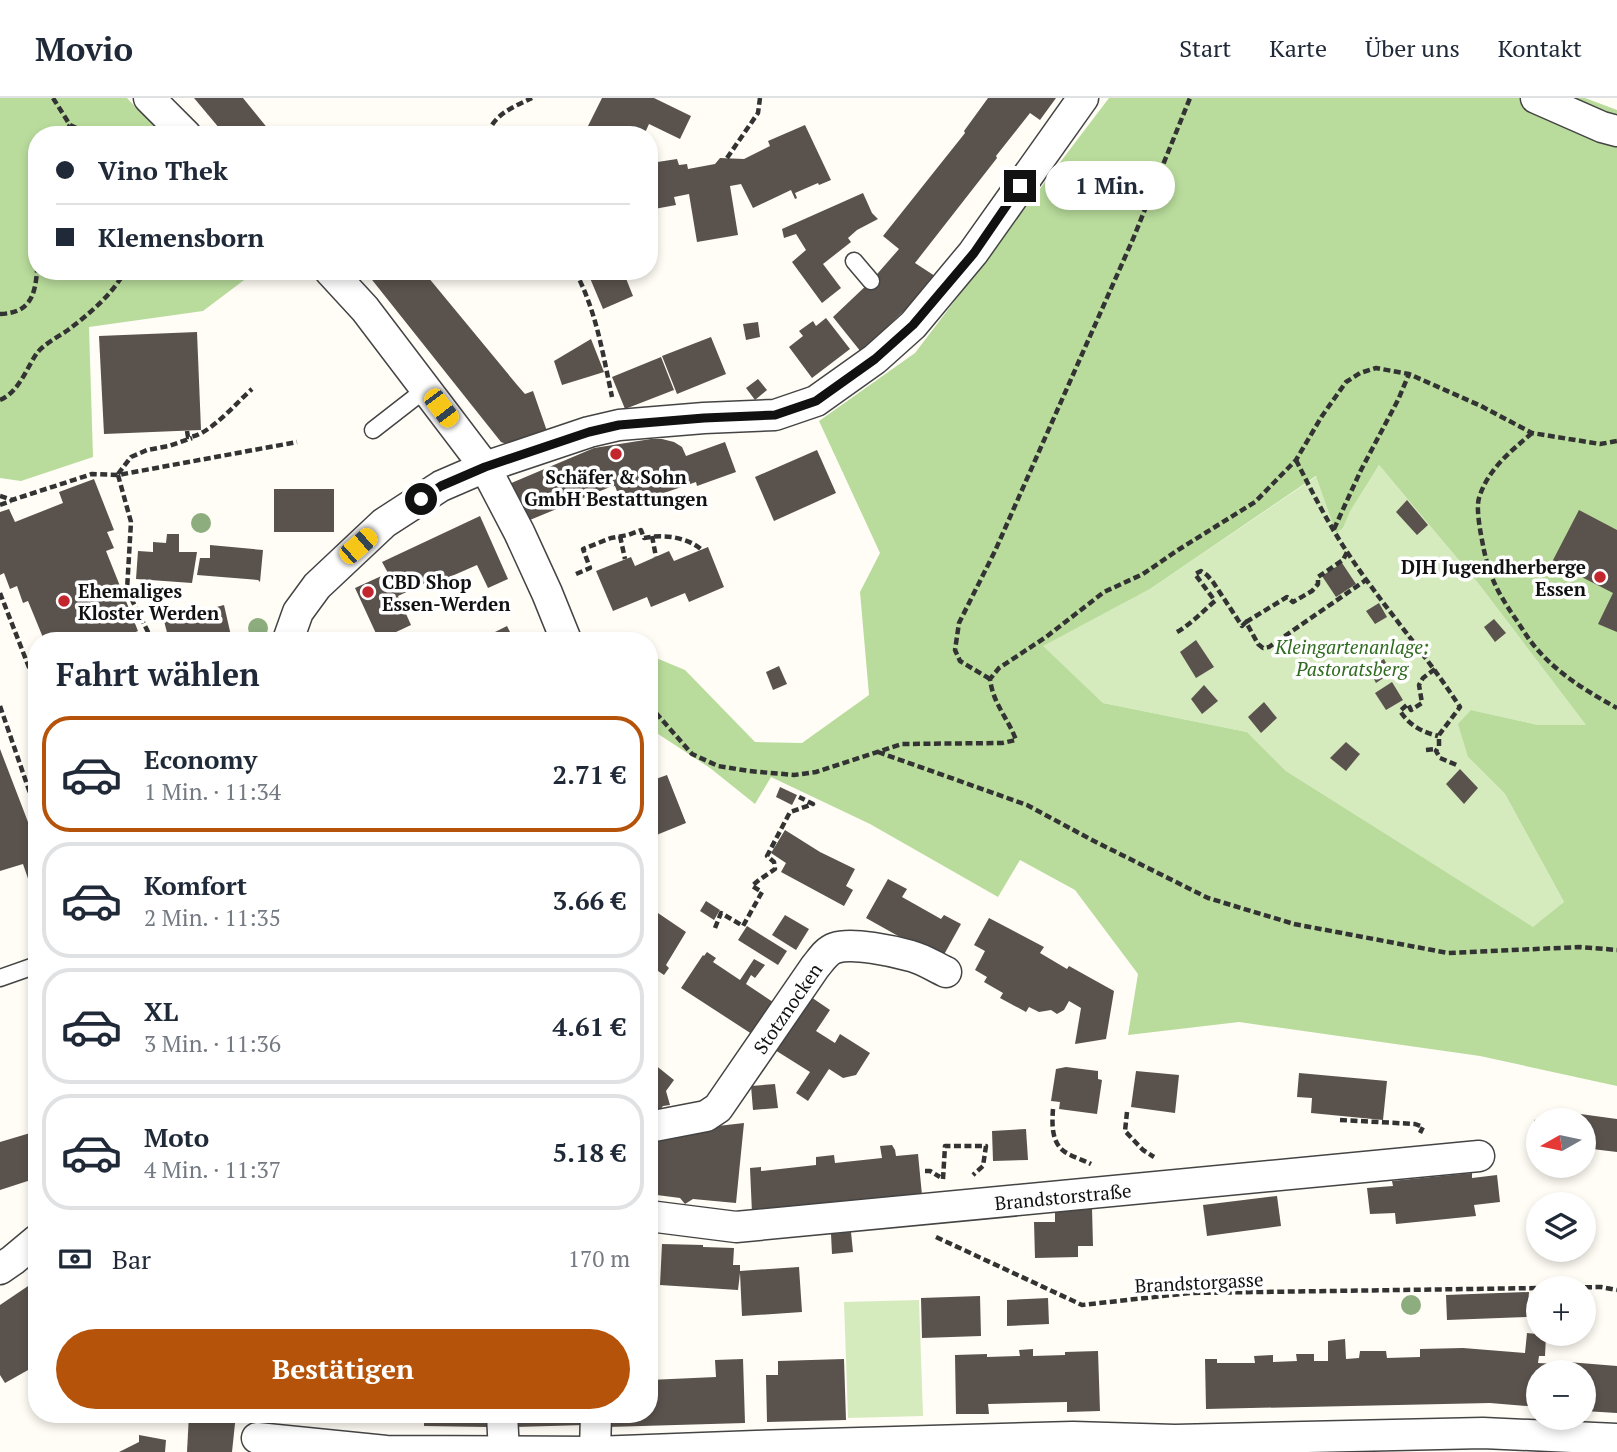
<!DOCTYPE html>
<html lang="de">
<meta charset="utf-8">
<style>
body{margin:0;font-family:"PT Serif",serif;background:#f6f6f7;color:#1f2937;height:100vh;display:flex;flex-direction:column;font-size:26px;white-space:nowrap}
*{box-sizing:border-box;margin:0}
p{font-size:23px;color:#747a83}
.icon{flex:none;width:38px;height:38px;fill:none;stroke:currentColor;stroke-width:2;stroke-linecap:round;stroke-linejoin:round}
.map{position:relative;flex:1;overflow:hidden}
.panel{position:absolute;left:28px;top:534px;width:630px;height:791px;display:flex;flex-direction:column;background:#fff;border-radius:28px;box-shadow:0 4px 10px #0003}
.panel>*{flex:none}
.hud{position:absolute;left:28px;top:28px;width:630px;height:154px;border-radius:28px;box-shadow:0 4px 10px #0003;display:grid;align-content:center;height:154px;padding:0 28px;background:#fff}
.needle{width:46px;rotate:261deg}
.buttons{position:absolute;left:1526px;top:1010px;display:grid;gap:14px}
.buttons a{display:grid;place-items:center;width:70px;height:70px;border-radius:50%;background:#fff;box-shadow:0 4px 10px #0003;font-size:35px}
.end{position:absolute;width:32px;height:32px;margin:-16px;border:9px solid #111;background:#fff;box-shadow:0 0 0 4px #fff}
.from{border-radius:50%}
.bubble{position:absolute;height:49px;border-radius:24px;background:#fff;box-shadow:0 4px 10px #0003;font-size:23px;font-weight:800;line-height:49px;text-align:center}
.car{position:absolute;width:21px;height:42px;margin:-21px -10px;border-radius:9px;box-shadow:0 0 5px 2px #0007;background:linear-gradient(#f5c518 24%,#345 0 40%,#f5c518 0 76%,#345 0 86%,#f5c518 0)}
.hud b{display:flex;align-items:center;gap:24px;height:66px;font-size:26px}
.hud b+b{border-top:2px solid #e0e1e3}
.hud i{width:18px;height:18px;background:#1f2937}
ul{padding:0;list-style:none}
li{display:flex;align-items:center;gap:21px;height:116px;margin:0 14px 10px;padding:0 14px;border:4px solid #e0e1e3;border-radius:28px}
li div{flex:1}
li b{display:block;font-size:26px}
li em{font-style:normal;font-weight:800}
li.active{border-color:#b45309}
li>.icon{width:63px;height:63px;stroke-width:1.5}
h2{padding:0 28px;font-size:32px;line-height:84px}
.pay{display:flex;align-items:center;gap:18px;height:77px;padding:0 28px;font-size:26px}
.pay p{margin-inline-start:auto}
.button{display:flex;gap:14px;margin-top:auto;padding:14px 28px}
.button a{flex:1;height:80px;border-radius:42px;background:#b45309;color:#fff;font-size:28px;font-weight:800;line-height:80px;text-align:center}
header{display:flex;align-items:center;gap:42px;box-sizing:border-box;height:98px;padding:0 35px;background:#fff;border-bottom:2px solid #e0e1e3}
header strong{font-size:33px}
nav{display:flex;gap:38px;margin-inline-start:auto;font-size:24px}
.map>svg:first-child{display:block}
</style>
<header>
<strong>Movio</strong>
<nav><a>Start</a><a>Karte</a><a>Über uns</a><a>Kontakt</a></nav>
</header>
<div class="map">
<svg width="1617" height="1354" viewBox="0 0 1617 1354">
<rect width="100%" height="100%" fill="#fffdf5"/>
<g fill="#d5ebbd">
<polygon points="1379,367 1478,485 1587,628 1538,627 1471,612 1468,659 1505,696 1564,804 1534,830 1286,673 1247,634 1103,605 1042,548 1150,491 1317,378 1336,434 1343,430 1349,413"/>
<polygon points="919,1202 923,1318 848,1320 844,1204"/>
</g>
<g fill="#b9dc9c" fill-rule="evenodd">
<polygon points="0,0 127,0 162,37 37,37 37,173 256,173 203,213 89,229 93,359 21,383 0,380"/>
<path d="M 1109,0 L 1585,0 L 1617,12 L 1617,988 L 1480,958 L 1239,924 L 1128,937 L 1138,876 L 1075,792 L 1020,762 L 998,799 L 870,726 L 771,679 L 755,706 L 710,670 L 649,630 L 649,557 L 685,572 L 755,644 L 802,645 L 869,597 L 860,494 L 880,455 L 819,323 L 915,255 ZM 1379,367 L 1478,485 L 1586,627 L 1538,627 L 1471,612 L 1458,626 L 1468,659 L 1505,696 L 1564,804 L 1533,829 L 1286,673 L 1247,634 L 1103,605 L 1043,548 L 1150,491 L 1316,378 L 1336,435 L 1343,430 L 1350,413 Z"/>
</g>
<g fill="#5a524d">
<polygon points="194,0 243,0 273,37 225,37"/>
<polygon points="602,0 654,0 691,18 680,41 649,26 644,37 606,37 588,28"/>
<polygon points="988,0 1056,0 1040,22 1030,15 996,58 997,60 915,165 938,180 861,254 833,219 871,183 899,151 883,138 965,35 964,33"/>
<polygon points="805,27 831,82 819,87 818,85 795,95 797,100 795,101 791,92 753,110 741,86 730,88 738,137 697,144 689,96 674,99 676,107 649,112 649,68 652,68 651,65 677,61 679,67 687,66 688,71 715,66 720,60 744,61 770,48 768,43"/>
<polygon points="863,95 872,115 878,121 857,132 848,140 851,144 823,166 841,190 822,205 792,164 806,152 796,136 784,140 782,131"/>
<polygon points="365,173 423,173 518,288 525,296 533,293 548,336 512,348 501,344"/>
<polygon points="587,173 623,173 633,198 603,211"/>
<polygon points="826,220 850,251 812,280 789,249 803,238 799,233 813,223 816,228"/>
<polygon points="758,224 760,239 746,242 743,226"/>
<polygon points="197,234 201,332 104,336 99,238"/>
<polygon points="711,239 726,276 677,296 662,258"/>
<polygon points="591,241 604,274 562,287 554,263"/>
<polygon points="661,259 674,292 625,311 612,279"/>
<polygon points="758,281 767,292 755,302 746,290"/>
<polygon points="651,341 662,341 674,344 682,349 686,358 725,344 736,374 697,388 696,384 623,409 615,388 610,389 525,424 509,386 594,350"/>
<polygon points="817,352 836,395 774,423 755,379"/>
<polygon points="94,381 114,432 107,434 114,450 106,453 138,533 118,542 44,542 28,503 23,505 17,488 10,491 4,475 0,477 0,414 9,411 15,424 63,405 59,394"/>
<rect x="274" y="391" width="60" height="43"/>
<polygon points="1407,402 1428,427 1417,437 1396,414"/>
<polygon points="1579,412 1617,432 1617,534 1598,526 1613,495 1552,464"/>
<polygon points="480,418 508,481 488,490 477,467 445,481 443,477 398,498 411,527 379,542 355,490 388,475 382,464"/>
<polygon points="167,436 179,436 179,454 197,454 192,485 136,481 138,453 153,454 153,444 166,445"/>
<polygon points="210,447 263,452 260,484 258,482 197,477 200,460 210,460"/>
<polygon points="708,449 724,489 689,504 685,495 651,509 647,499 613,513 596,473 631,459 635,468 669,453 674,463"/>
<polygon points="1342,465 1356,486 1336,499 1322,478"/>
<polygon points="1379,505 1387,519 1375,526 1366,513"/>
<polygon points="224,507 232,542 169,542 164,523"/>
<polygon points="1494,521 1506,535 1495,544 1484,529"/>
<polygon points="507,528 512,538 503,542 489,542 487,538"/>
<polygon points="537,536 539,542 521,542"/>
<polygon points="1196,542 1214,569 1196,580 1180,554"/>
<polygon points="1384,561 1391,575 1376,585 1368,570"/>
<polygon points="779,568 787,586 773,592 766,574"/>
<polygon points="1392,584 1403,602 1386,612 1375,595"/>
<polygon points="1204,587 1218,603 1202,616 1191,601"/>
<polygon points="1264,604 1277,620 1261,635 1248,619"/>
<polygon points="1346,644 1360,656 1346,673 1330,660"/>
<polygon points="0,651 28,724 37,721 37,807 23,766 0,773"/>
<polygon points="1460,671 1478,690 1464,706 1446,686"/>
<polygon points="667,677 686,725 654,738 649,726 649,680 652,679 653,682"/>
<polygon points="780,689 797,697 792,707 776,699"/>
<polygon points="785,732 820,754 855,771 846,788 853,792 844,808 781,774 786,765 771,755"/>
<polygon points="888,781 907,791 902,799 941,821 944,817 961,826 941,862 866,820"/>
<polygon points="706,803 720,812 714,822 700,813"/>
<polygon points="649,809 686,834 666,867 669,870 664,877 649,867 649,855 651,852 649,851"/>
<polygon points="785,817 809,831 796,852 772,837"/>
<polygon points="989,820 1044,849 1040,855 1067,871 1069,868 1114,893 1106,941 1075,946 1081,910 1069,903 1064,912 1057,916 1051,912 1039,914 1029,909 1026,914 1000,900 1003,895 984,884 987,879 975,872 985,853 974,847"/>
<polygon points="747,828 787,853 778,867 738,842"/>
<polygon points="707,854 716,860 713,864 740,882 754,861 765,867 755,880 751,877 746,886 779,908 758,940 681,890 703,857 704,858"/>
<polygon points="649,881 657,887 649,897"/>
<polygon points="811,899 830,912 816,933 835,945 840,936 870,955 856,977 843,980 829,971 808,1003 796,995 810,974 775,952"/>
<polygon points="649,962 674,982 666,993 670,1007 663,1008 657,1015 651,1011 649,1011"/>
<polygon points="1066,969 1098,973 1098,981 1102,982 1097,1016 1059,1011 1060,1004 1051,1003 1056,971"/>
<polygon points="1136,973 1179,977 1175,1015 1131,1009"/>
<polygon points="1299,975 1387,983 1383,1022 1311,1015 1312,1000 1297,999"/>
<polygon points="775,986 778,1010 753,1012 751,988"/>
<polygon points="1573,1015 1617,1021 1617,1054 1584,1050 1584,1022 1541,1022 1541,1021"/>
<polygon points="1538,1021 1538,1041 1537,1041 1534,1022"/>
<polygon points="744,1025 736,1105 693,1101 685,1106 680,1100 649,1096 649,1045 700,1035 700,1030"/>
<polygon points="1026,1031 1028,1062 993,1063 992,1033"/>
<polygon points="37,1033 37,1080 0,1092 0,1044"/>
<polygon points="892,1047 895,1052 896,1058 918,1056 922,1097 752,1115 750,1070 761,1069 761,1073 816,1067 816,1059 834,1057 835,1065 882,1060 880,1048"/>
<polygon points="1472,1075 1472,1080 1497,1077 1500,1104 1474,1107 1476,1118 1396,1126 1395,1115 1370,1116 1367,1090 1393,1088 1392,1083"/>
<polygon points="1277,1098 1281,1128 1207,1138 1203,1107"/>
<polygon points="1078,1110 1092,1110 1093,1148 1078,1148 1078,1159 1035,1160 1034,1124 1055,1124 1055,1113"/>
<polygon points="851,1134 853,1154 832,1156 831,1136"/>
<polygon points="662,1146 703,1147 703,1149 734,1150 733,1167 740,1167 740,1173 799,1169 802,1214 742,1218 740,1175 738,1192 660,1187"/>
<polygon points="37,1182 37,1267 5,1285 0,1277 0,1207"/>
<polygon points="1529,1194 1527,1219 1447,1222 1446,1197"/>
<polygon points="980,1198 981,1238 922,1240 921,1200"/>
<polygon points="1048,1200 1049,1226 1007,1228 1007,1202"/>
<polygon points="1527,1235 1546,1237 1545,1258 1539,1258 1538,1265 1559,1266 1558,1274 1538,1274 1538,1309 1490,1305 1206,1311 1205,1261 1217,1261 1217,1265 1255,1265 1254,1258 1273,1257 1273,1264 1297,1263 1296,1256 1314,1256 1314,1263 1328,1263 1328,1243 1345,1241 1346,1261 1359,1260 1360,1253 1386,1253 1387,1260 1420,1259 1420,1251 1463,1250 1525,1255"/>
<polygon points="1033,1251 1033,1258 1065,1257 1065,1254 1098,1253 1100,1313 1067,1314 1067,1304 988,1306 989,1316 956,1316 955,1257 987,1256 987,1259 1020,1258 1019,1252"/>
<polygon points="743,1261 745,1325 607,1329 606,1316 649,1316 649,1282 716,1279 715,1262"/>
<polygon points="844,1261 846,1322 767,1324 766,1277 778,1277 778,1263"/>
<polygon points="1568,1264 1617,1268 1617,1315 1584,1313 1584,1274 1567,1274"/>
<polygon points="189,1316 236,1316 232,1354 187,1354"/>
<polygon points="280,1316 344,1316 344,1322 312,1320 312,1323 279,1319"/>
<polygon points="424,1316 487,1316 488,1329 424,1328"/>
<polygon points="515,1316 585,1316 585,1327 515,1329"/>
<polygon points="139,1337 166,1342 165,1354 119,1354 139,1344"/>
</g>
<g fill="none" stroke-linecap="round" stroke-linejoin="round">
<g stroke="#444" stroke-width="19">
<g id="lane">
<polyline points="854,163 871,183"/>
<polyline points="373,332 427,290"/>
<polyline points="0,880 37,867"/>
</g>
</g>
<g stroke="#444" stroke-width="33">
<g id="street">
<polyline points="149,0 186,37"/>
<polyline points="1536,0 1602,29 1617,33"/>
<polyline points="330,173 365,211 485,369 519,434 547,495 566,542"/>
<polyline points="288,542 298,514 317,488 384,425 441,388 485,369 589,334 619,327 704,320 775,317 816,303 875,261 913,227 973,155 1083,0"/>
<path id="s1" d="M 649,1029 L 706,1018 L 718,1010 L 815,869 C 821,862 826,853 835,850 C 852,844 893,853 911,858 C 923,861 935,869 946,874"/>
<path id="s2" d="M 649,1118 L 736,1129 L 1479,1058"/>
<polyline points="0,1171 13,1162 37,1142"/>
<polyline points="502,1316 504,1354"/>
<polyline points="257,1340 386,1353 595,1354 756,1348 1073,1339 1175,1342 1483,1335 1617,1341"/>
<polyline points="595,1354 596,1316"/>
</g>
</g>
<g stroke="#333" stroke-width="4.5" stroke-dasharray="7 3.5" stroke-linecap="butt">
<polyline points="53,0 70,27 92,37"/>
<polyline points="62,37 70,27"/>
<path d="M 494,37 L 492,27 C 501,13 518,7 532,0"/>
<polyline points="727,60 758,15 760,0"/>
<path d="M 575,173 C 596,212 603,256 612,299"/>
<path d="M 0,216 C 29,215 35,199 37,173"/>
<path d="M 0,302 C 19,294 26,271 37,255 C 44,246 58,239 68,232 C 89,216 112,197 125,173"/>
<path d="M 187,333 L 188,339 C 208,339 237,304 252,291"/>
<path d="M 1532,335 C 1510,354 1488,371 1479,400 C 1476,410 1480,432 1482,442 C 1488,476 1496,492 1515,520 C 1522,530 1528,541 1536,550 C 1558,576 1588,594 1617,610"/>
<path d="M 1296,362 C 1312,394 1329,427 1349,457 C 1383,508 1424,554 1458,606 L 1460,609 L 1439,637 L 1439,648 L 1436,653 L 1440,660 L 1459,668"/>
<polyline points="118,376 131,359 147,352 169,348 192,340"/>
<polyline points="118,377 131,424 127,492 152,542"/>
<polyline points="0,398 12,402 92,376 118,377 297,344"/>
<polyline points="0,407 11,403"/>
<polyline points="1334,431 1361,372 1398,302 1409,276"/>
<polyline points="620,438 625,461"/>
<polyline points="652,438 656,459"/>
<path d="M 576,476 L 590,470 L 583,451 L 611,440 L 628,437 L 641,432 L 644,440 C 664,436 687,439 702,452"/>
<polyline points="0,495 37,590"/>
<polyline points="1246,524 1287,499 1293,504 1312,493 1318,486 1318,479 1343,462 1347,454"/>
<path d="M 1177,534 C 1191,526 1202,514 1215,503 L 1195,476 L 1201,473 L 1207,477 L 1213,484 L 1242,528 L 1246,524 L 1258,546 L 1263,550 L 1269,549 L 1366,482"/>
<path d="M 1435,571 L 1423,580 L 1419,587 L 1422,605 L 1411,612 L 1408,606 L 1400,613 C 1409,627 1422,634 1438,638"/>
<polyline points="990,581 960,563 955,552 959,525 995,453 1133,141 1190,0"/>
<path d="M 649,607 L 692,656 L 718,668 L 749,673 L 794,677 L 816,674 L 902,646 L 1002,645 L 1016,642 C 1008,620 993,606 990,581 L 999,570 L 1046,539 L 1104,494 L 1143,476 L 1178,452 L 1255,404 L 1296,362 L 1322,318 L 1346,284 L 1360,275 L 1376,270 L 1409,276 L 1481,308 L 1532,335 L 1600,346 L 1617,343"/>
<polyline points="0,608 32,701 37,700"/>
<polyline points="1426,652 1436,651"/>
<polyline points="878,654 1027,707 1092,742 1208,800 1294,826 1448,855 1580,849 1617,852"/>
<polyline points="715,830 721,815 743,828 762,794 752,788 759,782 775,771 774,764 767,758 790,714 813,706 799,699"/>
<path d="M 1053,1011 C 1052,1025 1051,1045 1065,1054 C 1073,1059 1083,1062 1091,1066"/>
<polyline points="1127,1014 1125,1033 1143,1052 1154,1059"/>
<polyline points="1340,1022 1415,1026 1423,1029 1420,1035"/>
<polyline points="925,1073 930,1073 940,1079"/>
<polyline points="943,1081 945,1048 986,1048 983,1068 973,1077"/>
<polyline points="936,1139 1082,1207 1190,1195 1538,1190"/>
<polyline points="1543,1190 1601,1189 1617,1192"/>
</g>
<use href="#lane" stroke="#fff" stroke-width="16"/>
<use href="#street" stroke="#fff" stroke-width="30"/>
</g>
<g fill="#8dad7f">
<circle cx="201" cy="425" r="10"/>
<circle cx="258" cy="530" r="10"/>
<circle cx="1411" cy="1207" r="10"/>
</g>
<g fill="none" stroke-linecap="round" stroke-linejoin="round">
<polyline stroke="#111" stroke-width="9" points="421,401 441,388 485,369 589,334 619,327 704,320 775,317 816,303 875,261 913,227 974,155 1020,88"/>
</g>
<g fill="#c4262e" stroke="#fff" stroke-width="2.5">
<circle cx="616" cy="356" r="7"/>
<circle cx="1600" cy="479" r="7"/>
<circle cx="368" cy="494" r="7"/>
<circle cx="64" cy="503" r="7"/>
</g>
<g text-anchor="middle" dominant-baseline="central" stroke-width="7" stroke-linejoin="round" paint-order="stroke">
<g font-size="19" font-weight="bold" fill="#111" stroke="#fff" text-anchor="start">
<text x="616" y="378" text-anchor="middle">Schäfer &amp; Sohn<tspan x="616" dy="22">GmbH Bestattungen</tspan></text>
<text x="1586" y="468" text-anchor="end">DJH Jugendherberge<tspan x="1586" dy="22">Essen</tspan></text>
<text x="382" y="483">CBD Shop<tspan x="382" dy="22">Essen-Werden</tspan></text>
<text x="78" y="492">Ehemaliges<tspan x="78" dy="22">Kloster Werden</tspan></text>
</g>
<g font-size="19" font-style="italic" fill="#2f6b1f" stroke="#fff">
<text x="1352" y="548">Kleingartenanlage:<tspan x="1352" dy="22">Pastoratsberg</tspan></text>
</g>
<g font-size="19" fill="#111" stroke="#fff">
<text stroke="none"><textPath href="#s1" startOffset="194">Stotznocken</textPath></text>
<text stroke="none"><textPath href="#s2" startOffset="416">Brandstorstraße</textPath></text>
<text transform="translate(1199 1184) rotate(-3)">Brandstorgasse</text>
</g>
</g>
</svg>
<div class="buttons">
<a><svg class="needle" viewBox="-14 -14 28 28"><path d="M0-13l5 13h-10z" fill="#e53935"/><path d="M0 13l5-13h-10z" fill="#747a83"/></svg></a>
<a><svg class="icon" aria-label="layers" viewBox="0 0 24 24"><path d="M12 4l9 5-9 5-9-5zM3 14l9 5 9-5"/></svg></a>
<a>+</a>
<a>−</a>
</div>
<i class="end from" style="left:421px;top:401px"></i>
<i class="end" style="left:1020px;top:88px"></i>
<div class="bubble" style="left:1045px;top:63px;width:130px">1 Min.</div>
<i class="car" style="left:441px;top:310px;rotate:143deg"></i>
<i class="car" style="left:358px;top:448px;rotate:49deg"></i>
<div class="hud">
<b><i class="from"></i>Vino Thek</b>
<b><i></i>Klemensborn</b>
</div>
<section class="panel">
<h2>Fahrt wählen</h2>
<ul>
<li class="active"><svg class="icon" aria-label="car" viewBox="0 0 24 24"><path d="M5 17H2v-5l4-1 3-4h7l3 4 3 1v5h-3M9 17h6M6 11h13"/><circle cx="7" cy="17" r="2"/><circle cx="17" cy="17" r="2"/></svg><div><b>Economy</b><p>1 Min. · 11:34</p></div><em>2.71 €</em></li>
<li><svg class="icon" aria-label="car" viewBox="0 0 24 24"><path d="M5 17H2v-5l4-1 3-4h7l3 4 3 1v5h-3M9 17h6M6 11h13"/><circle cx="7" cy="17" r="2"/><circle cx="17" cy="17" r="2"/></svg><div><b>Komfort</b><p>2 Min. · 11:35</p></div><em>3.66 €</em></li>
<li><svg class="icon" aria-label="car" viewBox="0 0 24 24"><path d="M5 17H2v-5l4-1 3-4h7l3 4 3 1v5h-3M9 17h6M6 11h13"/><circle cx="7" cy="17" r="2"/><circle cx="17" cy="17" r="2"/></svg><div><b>XL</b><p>3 Min. · 11:36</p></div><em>4.61 €</em></li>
<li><svg class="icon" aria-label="car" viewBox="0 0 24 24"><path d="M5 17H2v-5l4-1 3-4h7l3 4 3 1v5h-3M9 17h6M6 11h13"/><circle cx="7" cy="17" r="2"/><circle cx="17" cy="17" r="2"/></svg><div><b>Moto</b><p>4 Min. · 11:37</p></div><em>5.18 €</em></li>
</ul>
<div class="pay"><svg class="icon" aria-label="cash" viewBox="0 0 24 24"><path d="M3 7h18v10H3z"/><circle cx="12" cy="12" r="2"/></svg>Bar<p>170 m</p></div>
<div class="button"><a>Bestätigen</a></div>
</section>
</div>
